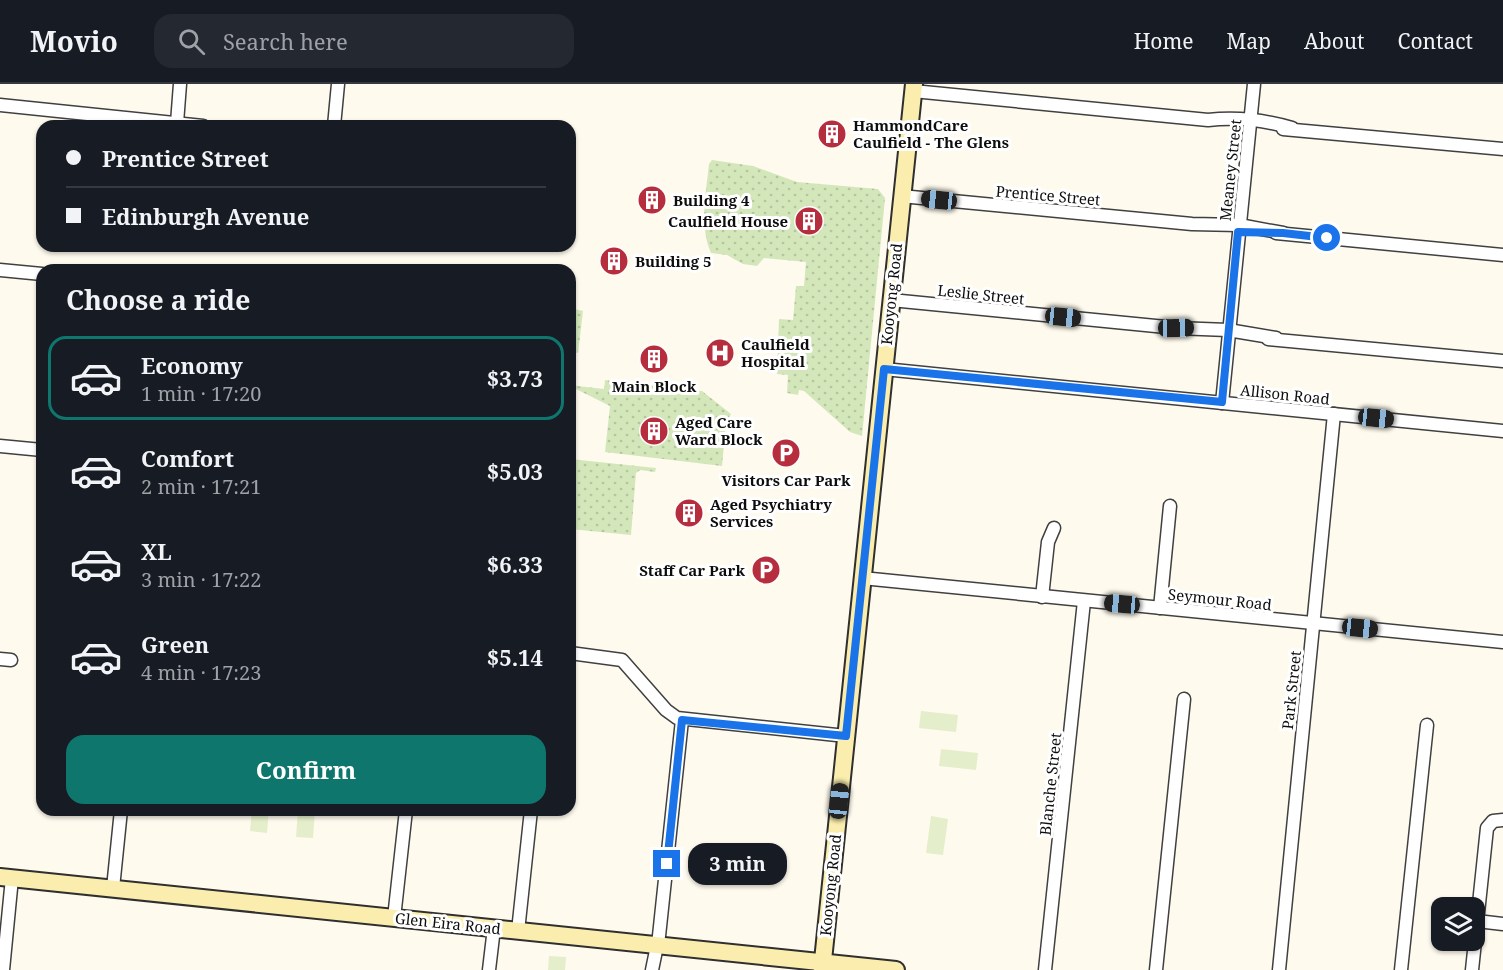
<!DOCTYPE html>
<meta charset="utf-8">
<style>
body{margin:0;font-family:"Noto Serif",serif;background:#242831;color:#f1f3f6;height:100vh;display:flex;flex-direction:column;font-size:22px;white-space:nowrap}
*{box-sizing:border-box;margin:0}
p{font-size:20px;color:#9ea1a6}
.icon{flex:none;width:33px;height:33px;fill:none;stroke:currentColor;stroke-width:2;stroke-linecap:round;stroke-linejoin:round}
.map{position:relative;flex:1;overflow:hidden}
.details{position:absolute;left:36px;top:180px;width:540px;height:552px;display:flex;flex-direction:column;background:#171b24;border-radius:18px;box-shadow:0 2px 4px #0004}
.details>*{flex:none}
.banner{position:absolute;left:36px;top:36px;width:540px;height:132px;border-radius:18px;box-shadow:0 2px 4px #0004;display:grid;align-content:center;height:132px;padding:0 30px;background:#171b24}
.tools{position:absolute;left:1431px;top:813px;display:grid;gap:12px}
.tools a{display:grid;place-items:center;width:54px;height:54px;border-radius:12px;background:#171b24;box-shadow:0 2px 4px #0004;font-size:30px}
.end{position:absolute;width:27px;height:27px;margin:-14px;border:8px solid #1a73e8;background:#fff;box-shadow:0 0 0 3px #fff}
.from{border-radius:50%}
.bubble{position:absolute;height:42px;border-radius:18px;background:#171b24;box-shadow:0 2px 4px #0004;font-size:20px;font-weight:700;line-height:42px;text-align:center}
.car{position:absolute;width:18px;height:36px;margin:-18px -9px;border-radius:8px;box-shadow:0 0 4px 2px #0007;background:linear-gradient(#222 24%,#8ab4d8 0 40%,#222 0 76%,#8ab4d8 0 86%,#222 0)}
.banner b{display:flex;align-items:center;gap:21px;height:57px;font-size:22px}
.banner b+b{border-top:2px solid #363941}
.banner i{width:15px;height:15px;background:#f1f3f6}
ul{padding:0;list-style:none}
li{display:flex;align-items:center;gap:18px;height:84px;margin:0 12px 9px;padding:0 18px;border:3px solid transparent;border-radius:18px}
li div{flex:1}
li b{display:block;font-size:22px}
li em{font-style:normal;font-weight:700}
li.active{border-color:#0f766e}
li>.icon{width:54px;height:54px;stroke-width:1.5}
h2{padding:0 30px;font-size:27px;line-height:72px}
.button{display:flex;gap:12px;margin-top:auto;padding:12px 30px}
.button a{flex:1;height:69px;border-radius:18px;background:#0f766e;color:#fff;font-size:24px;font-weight:700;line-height:69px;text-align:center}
header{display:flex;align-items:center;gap:36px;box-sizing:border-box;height:84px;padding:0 30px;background:#171b24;border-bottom:2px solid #363941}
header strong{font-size:28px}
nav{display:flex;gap:33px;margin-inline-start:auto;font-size:21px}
.search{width:420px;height:54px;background:#242831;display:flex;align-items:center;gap:15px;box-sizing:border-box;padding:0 21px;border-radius:18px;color:#9ea1a6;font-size:22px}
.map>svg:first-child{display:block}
</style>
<header>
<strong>Movio</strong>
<div class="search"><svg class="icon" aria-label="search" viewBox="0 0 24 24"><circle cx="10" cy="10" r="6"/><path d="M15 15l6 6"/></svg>Search here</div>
<nav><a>Home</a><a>Map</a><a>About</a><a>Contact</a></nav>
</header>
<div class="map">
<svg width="1503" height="886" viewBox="0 0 1503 886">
<defs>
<pattern id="grass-dots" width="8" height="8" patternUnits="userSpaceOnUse" patternTransform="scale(1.5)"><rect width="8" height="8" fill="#d4e7ba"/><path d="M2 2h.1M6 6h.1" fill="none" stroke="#b5c59f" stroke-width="1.8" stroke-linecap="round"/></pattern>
</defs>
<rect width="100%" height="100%" fill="#fefaee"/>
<g fill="url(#grass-dots)">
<path d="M 712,76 L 753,82 L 797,98 L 878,105 L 885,114 L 862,352 L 850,348 L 804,307 L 799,306 L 798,311 L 787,309 L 788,291 L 777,290 L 779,235 L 793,236 L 796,202 L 804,202 L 806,178 L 764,174 L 757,182 L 743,180 L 727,171 L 711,169 C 699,142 706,109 709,80 Z"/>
<polygon points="570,224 583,227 578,269 570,268"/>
<polygon points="605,296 702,307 731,330 726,338 722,382 605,368 610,322 570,302 570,298 577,302 604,305"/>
<polygon points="570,375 656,384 655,388 640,386 636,389 631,451 570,445"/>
</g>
<g fill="#e5eecb">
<polygon points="921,627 958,631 956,648 919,644"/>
<polygon points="941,665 978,669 976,686 939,682"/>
<polygon points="252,726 269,726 267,749 250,747"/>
<polygon points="298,726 315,726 313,754 296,753"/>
<polygon points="931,732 948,735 943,771 926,769"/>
<polygon points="549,872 566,873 565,886 548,886"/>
</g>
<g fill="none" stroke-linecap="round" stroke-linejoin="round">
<g stroke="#404040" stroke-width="15">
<g id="street">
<path d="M 913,7 L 1208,36 C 1236,33 1265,36 1292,44"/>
<polyline points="0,21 203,42"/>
<polyline points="177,39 180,0"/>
<polyline points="334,42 338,0"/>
<polyline points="1283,45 1503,65"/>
<polyline points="901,112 1192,140 1239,141 1283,149"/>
<polyline points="1276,149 1503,171"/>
<polyline points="0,186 42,190"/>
<polyline points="891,216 1176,244 1228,246 1276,254"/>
<polyline points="1268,255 1503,277"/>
<polyline points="884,285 1503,347"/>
<polyline points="1222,319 1254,0"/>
<polyline points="0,362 42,366"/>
<polyline points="862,494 1503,558"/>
<polyline points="1042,513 1048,458 1054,444"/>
<polyline points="1160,524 1170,422"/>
<polyline points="570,569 622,576 666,626 677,634 846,652"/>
<polyline points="0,575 11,576"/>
<polyline points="113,804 121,726"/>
<polyline points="394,834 406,726"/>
<polyline points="1477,837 1503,840"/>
<polyline points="518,847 531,726"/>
<polyline points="3,886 12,794"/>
<polyline points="489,886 494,844"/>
<polyline points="652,886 659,852 682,636"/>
<polyline points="1045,886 1084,517"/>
<polyline points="1156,886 1184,615"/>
<polyline points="1279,886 1334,330"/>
<polyline points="1401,886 1427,641"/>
<polyline points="1472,886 1487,744 1493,737 1503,736"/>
</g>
</g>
<g stroke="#2f2f2f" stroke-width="20">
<g id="secondary">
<polyline points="0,793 896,886"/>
<polyline points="822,886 914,0"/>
</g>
</g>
<use href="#street" stroke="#fff" stroke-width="12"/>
<use href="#secondary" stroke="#faedad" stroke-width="16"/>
</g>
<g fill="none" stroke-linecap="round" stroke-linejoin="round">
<polyline stroke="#1a73e8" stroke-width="8" points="667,780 682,636 846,652 884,285 1222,318 1238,148 1283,149 1327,154"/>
</g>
<defs>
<g id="building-disc" transform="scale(1.5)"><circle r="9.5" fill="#b62d3d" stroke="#fff"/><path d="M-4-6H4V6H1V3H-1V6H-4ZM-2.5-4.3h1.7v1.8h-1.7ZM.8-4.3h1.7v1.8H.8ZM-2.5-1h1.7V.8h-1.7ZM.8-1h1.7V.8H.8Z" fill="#fff"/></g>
<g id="hospital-disc" transform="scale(1.5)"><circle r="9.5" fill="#b62d3d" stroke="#fff"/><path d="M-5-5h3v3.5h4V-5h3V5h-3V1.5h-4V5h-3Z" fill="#fff"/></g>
<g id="parking-disc" transform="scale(1.5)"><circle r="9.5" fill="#b62d3d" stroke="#fff"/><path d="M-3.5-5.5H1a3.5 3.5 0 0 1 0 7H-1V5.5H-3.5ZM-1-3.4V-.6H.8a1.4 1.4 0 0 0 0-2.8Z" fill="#fff"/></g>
</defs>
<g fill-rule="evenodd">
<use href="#building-disc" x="832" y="50"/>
<use href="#building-disc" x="652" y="116"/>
<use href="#building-disc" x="809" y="137"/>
<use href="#building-disc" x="614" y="177"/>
<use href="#hospital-disc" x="720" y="269"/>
<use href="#building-disc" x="654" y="275"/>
<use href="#building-disc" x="654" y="347"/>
<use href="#parking-disc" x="786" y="369"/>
<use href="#building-disc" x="689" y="429"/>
<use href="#parking-disc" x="766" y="486"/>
</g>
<g text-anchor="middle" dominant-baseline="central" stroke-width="6" stroke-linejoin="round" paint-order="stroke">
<g font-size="15" font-weight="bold" fill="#0d0d0d" stroke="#fff" text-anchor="start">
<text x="853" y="41">HammondCare<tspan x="853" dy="17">Caulfield - The Glens</tspan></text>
<text x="673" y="116">Building 4</text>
<text x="788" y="137" text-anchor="end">Caulfield House</text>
<text x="635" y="177">Building 5</text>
<text x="741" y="260">Caulfield<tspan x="741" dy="17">Hospital</tspan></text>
<text x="654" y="302" text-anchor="middle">Main Block</text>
<text x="675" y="338">Aged Care<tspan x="675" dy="17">Ward Block</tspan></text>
<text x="786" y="396" text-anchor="middle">Visitors Car Park</text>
<text x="710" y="420">Aged Psychiatry<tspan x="710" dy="17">Services</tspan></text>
<text x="745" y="486" text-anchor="end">Staff Car Park</text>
</g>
<g font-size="15" fill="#0d0d0d" stroke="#fff">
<text transform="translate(1230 86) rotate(-84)">Meaney Street</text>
<text transform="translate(1048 111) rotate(5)">Prentice Street</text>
<text transform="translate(891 210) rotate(-84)">Kooyong Road</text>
<text transform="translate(981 210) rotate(6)">Leslie Street</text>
<text transform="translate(1285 310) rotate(6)">Allison Road</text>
<text transform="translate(1220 515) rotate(6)">Seymour Road</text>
<text transform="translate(1291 606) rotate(-84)">Park Street</text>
<text transform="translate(1050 700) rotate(-84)">Blanche Street</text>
<text transform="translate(830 801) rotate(-84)">Kooyong Road</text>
<text transform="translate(448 839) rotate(6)">Glen Eira Road</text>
</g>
</g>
</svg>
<div class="tools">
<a><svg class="icon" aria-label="layers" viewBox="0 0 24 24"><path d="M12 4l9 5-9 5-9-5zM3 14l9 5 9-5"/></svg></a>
</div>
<i class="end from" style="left:1327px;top:154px"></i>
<i class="end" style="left:667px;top:780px"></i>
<div class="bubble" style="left:688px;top:759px;width:99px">3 min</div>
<i class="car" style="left:939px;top:116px;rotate:276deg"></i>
<i class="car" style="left:1063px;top:233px;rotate:96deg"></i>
<i class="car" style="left:1176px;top:244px;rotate:89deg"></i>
<i class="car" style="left:1376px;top:334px;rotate:96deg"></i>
<i class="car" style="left:1122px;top:520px;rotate:275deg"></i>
<i class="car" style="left:1360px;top:544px;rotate:96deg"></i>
<i class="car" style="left:839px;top:717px;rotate:6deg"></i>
<div class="banner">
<b><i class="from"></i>Prentice Street</b>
<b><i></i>Edinburgh Avenue</b>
</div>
<section class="details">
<h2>Choose a ride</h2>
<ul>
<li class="active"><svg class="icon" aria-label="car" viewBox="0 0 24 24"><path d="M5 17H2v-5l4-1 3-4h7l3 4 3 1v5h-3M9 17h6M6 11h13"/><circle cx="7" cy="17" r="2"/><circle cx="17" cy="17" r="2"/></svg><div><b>Economy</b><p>1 min · 17:20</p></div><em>$3.73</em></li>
<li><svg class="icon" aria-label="car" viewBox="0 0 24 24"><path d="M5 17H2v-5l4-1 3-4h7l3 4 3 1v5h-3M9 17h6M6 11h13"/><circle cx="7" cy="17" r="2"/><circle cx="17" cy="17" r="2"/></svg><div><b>Comfort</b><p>2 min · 17:21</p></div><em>$5.03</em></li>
<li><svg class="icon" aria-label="car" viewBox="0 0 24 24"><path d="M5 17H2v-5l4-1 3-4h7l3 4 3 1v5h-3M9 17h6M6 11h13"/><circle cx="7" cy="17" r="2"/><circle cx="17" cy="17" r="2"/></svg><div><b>XL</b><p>3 min · 17:22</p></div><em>$6.33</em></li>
<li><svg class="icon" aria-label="car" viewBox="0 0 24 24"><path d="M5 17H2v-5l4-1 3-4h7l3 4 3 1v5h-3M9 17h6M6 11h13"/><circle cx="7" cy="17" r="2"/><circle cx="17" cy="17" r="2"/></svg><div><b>Green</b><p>4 min · 17:23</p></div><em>$5.14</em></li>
</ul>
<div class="button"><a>Confirm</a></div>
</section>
</div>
